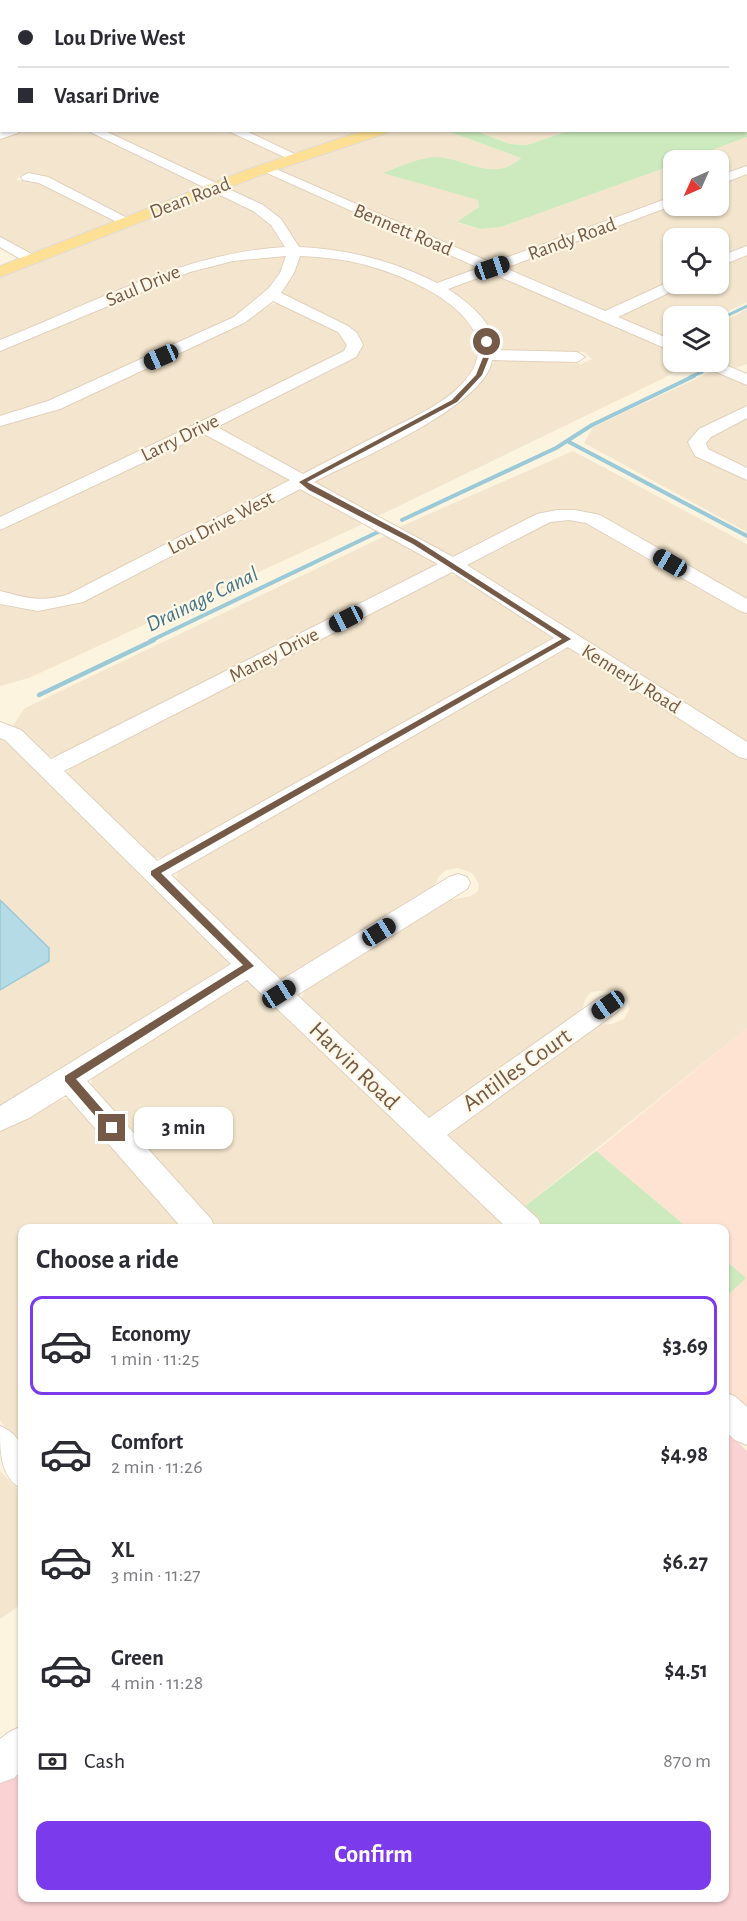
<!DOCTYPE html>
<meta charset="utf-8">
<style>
body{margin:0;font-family:"Alegreya Sans",sans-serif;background:#f2f2f3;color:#2b2b33;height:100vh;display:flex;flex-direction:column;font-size:22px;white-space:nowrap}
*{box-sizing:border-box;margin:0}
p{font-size:20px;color:#7c7c81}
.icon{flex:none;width:33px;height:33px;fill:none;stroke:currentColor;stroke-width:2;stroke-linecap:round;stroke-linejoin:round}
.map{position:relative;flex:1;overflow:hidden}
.details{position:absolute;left:18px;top:1224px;width:711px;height:678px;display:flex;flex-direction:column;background:#fff;border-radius:12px;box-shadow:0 2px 4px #0004}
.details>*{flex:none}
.guide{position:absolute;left:0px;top:0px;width:747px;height:132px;box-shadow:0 2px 4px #0004;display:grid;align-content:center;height:132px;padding:0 18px;background:#fff}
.needle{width:39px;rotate:225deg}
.fabs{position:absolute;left:663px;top:150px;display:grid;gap:12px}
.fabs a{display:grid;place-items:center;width:66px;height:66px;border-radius:12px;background:#fff;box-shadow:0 2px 4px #0004;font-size:30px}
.end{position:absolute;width:27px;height:27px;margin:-14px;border:8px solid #745a47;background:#fff;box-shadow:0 0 0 3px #fff}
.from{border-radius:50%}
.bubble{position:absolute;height:42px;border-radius:12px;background:#fff;box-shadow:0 2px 4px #0004;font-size:20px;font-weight:600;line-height:42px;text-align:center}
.car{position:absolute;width:18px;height:36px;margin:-18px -9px;border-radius:8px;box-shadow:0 0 4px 2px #0007;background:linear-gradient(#222 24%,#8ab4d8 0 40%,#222 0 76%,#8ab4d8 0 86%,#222 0)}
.guide b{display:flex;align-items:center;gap:21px;height:57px;font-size:22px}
.guide b+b{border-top:2px solid #e1e1e2}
.guide i{width:15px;height:15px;background:#2b2b33}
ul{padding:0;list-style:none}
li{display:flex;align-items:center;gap:18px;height:99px;margin:0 12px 9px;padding:0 6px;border:3px solid transparent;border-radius:12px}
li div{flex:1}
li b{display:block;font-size:22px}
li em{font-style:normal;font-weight:600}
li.selected{border-color:#7c3aed}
li>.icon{width:54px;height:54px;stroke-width:1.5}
h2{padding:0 18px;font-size:27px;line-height:72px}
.pay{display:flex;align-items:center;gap:15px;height:66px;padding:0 18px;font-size:22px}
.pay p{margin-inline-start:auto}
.primary-button{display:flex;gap:12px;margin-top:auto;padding:12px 18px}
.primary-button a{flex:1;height:69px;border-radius:12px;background:#7c3aed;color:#fff;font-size:24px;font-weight:600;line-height:69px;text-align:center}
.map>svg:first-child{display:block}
</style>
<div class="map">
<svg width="747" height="1921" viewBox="0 0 747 1921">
<rect width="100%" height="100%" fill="#fdf4df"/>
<g fill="#f4e6ce">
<polygon points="19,131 87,131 208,187 128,217 121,216 40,174 30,173 21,175 16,180 42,182 119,221 34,255 27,253 0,237 0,137"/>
<polygon points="97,131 225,131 284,155 285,160 217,183"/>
<polygon points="238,131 365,131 294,154"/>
<polygon points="387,131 447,131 521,158 512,165 496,171 436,157 436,186 478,200 479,207 458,223 479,229 501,227 673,165 673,197 491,264 273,168"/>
<polygon points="477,131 568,131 527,145 510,144"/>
<polygon points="747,137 747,167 719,178 718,160 685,160"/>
<polygon points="747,172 747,247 719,260 718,238 674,238 673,281 608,312 601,312 505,272 504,267 602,232 673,203 674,206 718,206 719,184"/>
<polygon points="263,173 479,265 479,269 436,283 300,247 227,189 227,185"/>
<polygon points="216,192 244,203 273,225 285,245 283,246 226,256 178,268 0,344 0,275"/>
<polygon points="309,253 374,266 423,285 466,314 481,343 475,370 454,396 312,471 307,472 295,470 223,432 219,426 343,365 354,357 358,337 283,296 281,291 301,256"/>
<polygon points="747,254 747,302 718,316 674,316 673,338 667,342 616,316 684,284 718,284 719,267"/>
<polygon points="278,255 285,257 287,261 277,283 226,324 49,403 0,418 0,350 177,275 212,263"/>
<polygon points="486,273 500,275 673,352 674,362 691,362 660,380 374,518 315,485 316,479 458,404 477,387 495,360 562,360 581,364 592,359 584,352 499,352 494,350 480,315 448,289 450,286"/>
<polygon points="277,303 285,304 342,334 348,344 343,355 0,521 0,425 247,320 270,305"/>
<polygon points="747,309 747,364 733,369 712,362 718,362 719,324"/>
<polygon points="717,369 747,383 747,407 694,434 690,441 747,480 747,532 584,443 593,427"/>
<polygon points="747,417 747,471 713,454 704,446 709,436"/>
<polygon points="201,435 208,435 288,478 288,482 73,595 39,602 6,595 0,590 0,529"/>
<polygon points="573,451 747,544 747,601 597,516 582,511 562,510 543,513 460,555 449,556 397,528"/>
<polygon points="299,491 308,492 365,523 29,678 0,686 0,603 9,607 35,611 81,601 289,493"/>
<polygon points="579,518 747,613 747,747 467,567 467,564 549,521"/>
<polygon points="389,534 434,560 434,566 62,756 50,756 40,753 12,727 25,708"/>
<polygon points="447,574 463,577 553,635 554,639 167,858 151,858 68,778 68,772 74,764"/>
<polygon points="567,649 577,650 747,759 747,1028 520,1210 449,1144 449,1135 451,1131 596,1025 612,1024 624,1019 629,1009 628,1002 622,995 612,990 591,992 585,999 582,1012 431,1117 422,1117 301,1005 302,996 306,987 444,901 471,896 478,891 479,884 472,873 458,868 446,870 439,876 432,891 289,978 279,979 175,881 179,869 557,652"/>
<polygon points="0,735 230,955 231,964 0,1110 0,990 49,961 48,948 0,900"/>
<polygon points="249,982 260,985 517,1228 216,1228 91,1089 92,1076 237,984"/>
<polygon points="68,1099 77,1105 185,1228 22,1228 22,1452 0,1420 0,1127 52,1100"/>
<polygon points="0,1471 22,1493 22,1604 0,1619"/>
</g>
<polygon fill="#fee3d3" points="747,1028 747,1416 725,1396 725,1298 745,1278 725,1260 724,1228 688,1228 596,1151"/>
<polygon fill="#fbd2d4" points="725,1430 747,1451 747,1921 0,1921 0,1777 22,1758 22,1898 724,1898"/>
<g fill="#cceabe">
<path d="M 746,111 L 747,137 L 685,160 L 674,160 L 673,165 L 501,227 L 480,229 L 457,222 L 479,207 L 478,200 L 383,173 C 399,167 420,157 437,157 C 468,159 493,183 521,158 L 447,131 L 476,131 L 510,144 L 527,145 L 568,131 L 746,130 Z"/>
<polygon points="596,1151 688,1228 540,1228 520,1210"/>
<polygon points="725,1260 746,1278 725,1298"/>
</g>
<polygon fill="#b4dbe6" stroke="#9ac9d8" stroke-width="1.5" points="0,900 49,948 49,961 0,990"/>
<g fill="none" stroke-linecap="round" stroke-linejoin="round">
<g stroke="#9ac9d8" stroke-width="3">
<polyline points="718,320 747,306"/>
<polyline points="690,377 702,372"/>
</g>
<g stroke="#9ac9d8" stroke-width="4">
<polyline points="569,442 747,536"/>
<polyline points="402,520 556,448 592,425 694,376"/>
<polyline points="150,641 378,532"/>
</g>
<polyline stroke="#9ac9d8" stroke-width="4.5" points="39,695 154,640"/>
<g stroke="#e1d0bb" stroke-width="2">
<g id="minor">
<polygon points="55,0 69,0 54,2"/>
<polygon points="185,0 204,0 184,2"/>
<rect x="276" y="0" width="10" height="2"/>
<rect x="479" y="0" width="10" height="2"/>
<rect x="540" y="0" width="10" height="2"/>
<polygon points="697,0 713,0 714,2 698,2"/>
<rect x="746" y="6" width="1" height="7"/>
<rect x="0" y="15" width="2" height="6"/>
<rect x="0" y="56" width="2" height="6"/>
<rect x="0" y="86" width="2" height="7"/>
<polygon points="746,104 747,104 747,112 746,111"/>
<polygon points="20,130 18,133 0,139 0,131"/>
<path d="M 86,130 L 103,130 L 263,205 L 281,219 L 299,247 C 347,249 394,261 437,283 L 479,268 L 258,169 L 259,166 L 269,166 L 492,263 L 674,196 L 674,205 L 505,268 L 605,311 L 671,281 L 674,280 L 674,284 L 683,284 L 681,287 L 618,317 L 674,341 L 674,352 L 491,273 L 448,289 C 467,302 497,323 493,350 L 577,352 L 585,357 L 577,362 L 492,360 C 486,406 354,461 314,482 L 453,557 L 537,514 L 557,510 L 575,510 L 600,515 L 747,599 L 747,613 L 740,611 L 586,523 L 569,520 L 550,522 L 467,565 L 747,742 L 747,759 L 739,757 L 568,647 L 171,875 L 281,980 L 449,877 L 458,874 L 467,877 L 470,883 L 467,889 L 297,995 L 429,1118 L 599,998 L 608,995 L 617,998 L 621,1005 L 617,1012 L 447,1135 L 538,1219 L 542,1228 L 507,1228 L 247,980 L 87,1081 L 211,1219 L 215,1228 L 182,1228 L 66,1095 L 29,1118 L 0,1131 L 0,1106 L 231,964 L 5,740 L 0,738 L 0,722 L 21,730 L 51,759 L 438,564 L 300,489 L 83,602 L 38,611 L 0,604 L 0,591 C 27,598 41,603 69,594 L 290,480 L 204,434 L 0,530 L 0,517 L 198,423 L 344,351 L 347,345 L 338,332 L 273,301 L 244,323 L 60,409 L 0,426 L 0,416 L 48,401 L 234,317 L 269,288 L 280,273 L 286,256 L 233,261 L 190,272 L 0,351 L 0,340 C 94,303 182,253 285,247 L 271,225 L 253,211 ZM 300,256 C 326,257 352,260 376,268 C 422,282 516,326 462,384 C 443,404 416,416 392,428 C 363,443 333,458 303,474 L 217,427 L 356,357 L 363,345 L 357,333 L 348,326 L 281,293 L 294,273 ZM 452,572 L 554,638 L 157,861 L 64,771 Z"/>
<polygon points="226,130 244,130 303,158 301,161 293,161"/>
<polygon points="747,166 747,174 718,185 718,176"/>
<polygon points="28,173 48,177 135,222 133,225 123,225 39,183 23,180 21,177"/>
<polygon points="0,237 37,257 39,260 37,263 27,263 0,247"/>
<polygon points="747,246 747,255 718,267 718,257"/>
<polygon points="698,362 718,362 747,374 747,385 700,365"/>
<polygon points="747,406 747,418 711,437 706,443 708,449 747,468 747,480 695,456 688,442 699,429"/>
<polygon points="724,1392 736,1397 747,1407 747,1445 735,1440 724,1430"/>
<path d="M 0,1426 C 28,1437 25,1463 22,1489 C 0,1477 0,1453 0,1426 Z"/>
<polygon points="22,1726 22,1770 14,1778 0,1783 0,1739 9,1732"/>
</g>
</g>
<g stroke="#e0dbd7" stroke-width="2">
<g id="major">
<polygon points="658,0 671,0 657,2"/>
<polygon points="365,130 389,130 387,133 261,175 0,277 0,266 249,169"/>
</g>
</g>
<use href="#minor" fill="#fff" fill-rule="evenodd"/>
<use href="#major" fill="#fee095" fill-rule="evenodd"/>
</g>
<polygon fill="#745a47" points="484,340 490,342 490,355 482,375 457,402 307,482 418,541 571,639 161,873 254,966 76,1079 116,1125 116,1132 109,1132 65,1081 65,1076 243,965 151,875 151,871 562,639 413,544 309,490 299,482 452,400 476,375 484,355"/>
<g text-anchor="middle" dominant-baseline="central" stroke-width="4.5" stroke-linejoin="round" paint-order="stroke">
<g font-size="20" fill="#745a47" stroke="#fff7e6">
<text transform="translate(190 198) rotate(-21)">Dean Road</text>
<text transform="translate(403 230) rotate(23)">Bennett Road</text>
<text transform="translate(572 239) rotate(-20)">Randy Road</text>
<text transform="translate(143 286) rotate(-23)">Saul Drive</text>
<text transform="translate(180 438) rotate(-26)">Larry Drive</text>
<text transform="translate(221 523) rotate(-27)">Lou Drive West</text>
<text transform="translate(274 655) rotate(-27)">Maney Drive</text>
<text transform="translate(631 679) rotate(32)">Kennerly Road</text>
</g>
<g font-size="22" font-style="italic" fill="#407688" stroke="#fff7e6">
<text transform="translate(202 599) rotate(-26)">Drainage Canal</text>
</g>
<g font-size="24" fill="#745a47" stroke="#fff7e6">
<text transform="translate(354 1066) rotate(44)">Harvin Road</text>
<text transform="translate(517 1070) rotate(-35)">Antilles Court</text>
</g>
</g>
</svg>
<div class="fabs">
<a><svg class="needle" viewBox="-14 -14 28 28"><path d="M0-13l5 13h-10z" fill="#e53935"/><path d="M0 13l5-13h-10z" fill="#7c7c81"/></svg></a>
<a><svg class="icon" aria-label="locate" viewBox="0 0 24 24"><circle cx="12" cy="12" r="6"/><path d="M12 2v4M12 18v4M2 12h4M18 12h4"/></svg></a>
<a><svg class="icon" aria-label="layers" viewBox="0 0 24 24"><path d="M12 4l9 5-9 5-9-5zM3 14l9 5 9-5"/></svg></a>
</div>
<i class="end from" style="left:487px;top:342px"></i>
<i class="end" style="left:112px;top:1128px"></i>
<div class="bubble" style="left:134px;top:1107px;width:99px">3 min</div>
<i class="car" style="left:492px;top:268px;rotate:71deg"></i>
<i class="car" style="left:161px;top:357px;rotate:246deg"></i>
<i class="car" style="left:670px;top:563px;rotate:300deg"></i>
<i class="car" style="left:346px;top:619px;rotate:243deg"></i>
<i class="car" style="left:379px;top:932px;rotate:58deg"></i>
<i class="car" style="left:279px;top:994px;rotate:58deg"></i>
<i class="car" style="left:608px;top:1005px;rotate:235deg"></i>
<div class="guide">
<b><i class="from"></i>Lou Drive West</b>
<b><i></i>Vasari Drive</b>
</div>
<section class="details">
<h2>Choose a ride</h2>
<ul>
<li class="selected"><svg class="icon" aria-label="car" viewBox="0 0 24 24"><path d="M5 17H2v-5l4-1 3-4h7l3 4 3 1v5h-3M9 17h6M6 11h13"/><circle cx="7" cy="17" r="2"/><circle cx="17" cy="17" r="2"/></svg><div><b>Economy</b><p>1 min · 11:25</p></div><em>$3.69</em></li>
<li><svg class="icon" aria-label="car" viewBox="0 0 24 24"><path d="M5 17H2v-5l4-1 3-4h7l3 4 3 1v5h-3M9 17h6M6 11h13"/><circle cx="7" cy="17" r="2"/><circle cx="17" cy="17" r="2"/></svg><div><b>Comfort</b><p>2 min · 11:26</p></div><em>$4.98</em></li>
<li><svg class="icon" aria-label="car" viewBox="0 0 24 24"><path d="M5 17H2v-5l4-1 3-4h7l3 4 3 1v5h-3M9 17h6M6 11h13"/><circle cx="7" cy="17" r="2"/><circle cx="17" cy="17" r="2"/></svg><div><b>XL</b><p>3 min · 11:27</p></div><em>$6.27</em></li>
<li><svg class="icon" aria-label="car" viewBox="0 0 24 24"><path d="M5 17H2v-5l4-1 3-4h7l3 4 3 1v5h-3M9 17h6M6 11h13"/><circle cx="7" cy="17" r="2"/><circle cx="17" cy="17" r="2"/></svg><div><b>Green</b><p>4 min · 11:28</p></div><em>$4.51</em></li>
</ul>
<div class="pay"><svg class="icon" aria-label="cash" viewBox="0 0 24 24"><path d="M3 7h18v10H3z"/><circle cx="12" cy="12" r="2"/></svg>Cash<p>870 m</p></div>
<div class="primary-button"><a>Confirm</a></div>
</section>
</div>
